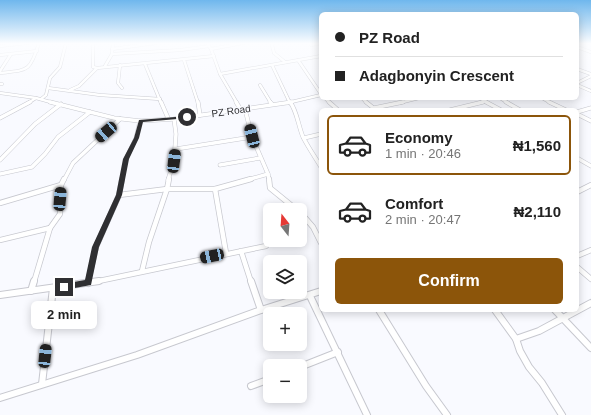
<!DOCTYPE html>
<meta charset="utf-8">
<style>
body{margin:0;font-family:Helvetica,sans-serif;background:#f2f2f2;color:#222;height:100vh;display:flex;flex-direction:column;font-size:15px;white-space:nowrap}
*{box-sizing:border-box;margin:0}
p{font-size:13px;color:#767676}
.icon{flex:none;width:22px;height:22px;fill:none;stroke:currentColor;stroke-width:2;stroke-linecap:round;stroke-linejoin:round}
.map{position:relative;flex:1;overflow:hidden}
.side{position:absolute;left:319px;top:108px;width:260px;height:204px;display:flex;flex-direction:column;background:#fff;border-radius:6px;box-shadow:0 2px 10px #0003}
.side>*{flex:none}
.hud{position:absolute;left:319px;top:12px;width:260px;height:88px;border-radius:6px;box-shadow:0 2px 10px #0003;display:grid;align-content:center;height:88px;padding:0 16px;background:#fff}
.needle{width:26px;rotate:343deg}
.controls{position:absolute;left:263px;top:203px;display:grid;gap:8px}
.controls a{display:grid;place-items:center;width:44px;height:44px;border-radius:6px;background:#fff;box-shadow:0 2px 10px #0003;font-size:20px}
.end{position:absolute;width:18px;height:18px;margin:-9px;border:5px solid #2f2f32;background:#fff;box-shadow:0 0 0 2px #fff}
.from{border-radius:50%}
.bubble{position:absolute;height:28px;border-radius:6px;background:#fff;box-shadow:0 2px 10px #0003;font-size:13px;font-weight:800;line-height:28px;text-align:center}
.car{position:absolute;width:12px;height:24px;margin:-12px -6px;border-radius:5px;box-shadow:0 0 3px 1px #0007;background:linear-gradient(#222 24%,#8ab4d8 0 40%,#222 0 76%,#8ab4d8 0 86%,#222 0)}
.hud b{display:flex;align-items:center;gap:14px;height:38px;font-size:15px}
.hud b+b{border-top:1px solid #e0e0e0}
.hud i{width:10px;height:10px;background:#222}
ul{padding:7px 0 0;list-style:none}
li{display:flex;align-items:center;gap:12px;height:60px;margin:0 8px 6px;padding:0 8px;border:2px solid transparent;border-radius:6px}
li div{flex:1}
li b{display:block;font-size:15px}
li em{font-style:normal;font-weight:800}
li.active{border-color:#8c550a}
li>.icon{width:36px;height:36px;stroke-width:1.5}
.action{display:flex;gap:8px;margin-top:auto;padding:8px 16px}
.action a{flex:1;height:46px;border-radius:6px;background:#8c550a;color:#fff;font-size:16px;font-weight:800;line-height:46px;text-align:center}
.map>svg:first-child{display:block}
</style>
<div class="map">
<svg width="591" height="415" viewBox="0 0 591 415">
<rect width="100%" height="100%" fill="#f9faff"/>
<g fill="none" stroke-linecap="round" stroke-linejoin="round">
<g stroke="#c7c8cf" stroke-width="3.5">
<g id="minor-far3">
<polyline points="93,43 93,67 97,68"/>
<polyline points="207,43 211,49 220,74 237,103"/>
<polyline points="272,45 274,53 285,62"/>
<polyline points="311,45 321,43"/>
<polyline points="0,46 27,43"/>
<polyline points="577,47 591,52"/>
<polyline points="112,49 156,43"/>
<polyline points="211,49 243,43"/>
<polyline points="112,54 181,50 209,46"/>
<polyline points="0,55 37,51"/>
<polyline points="184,60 198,103"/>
<polyline points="298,60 321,94"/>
<polyline points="145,64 161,103"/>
<polyline points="120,65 118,83 122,88"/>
<polyline points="272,65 290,103"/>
<polyline points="105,66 112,54 113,43"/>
<polyline points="577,69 591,74"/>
<polyline points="0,71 11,54"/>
<path d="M 0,73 C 28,70 30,72 39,43"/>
<polyline points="220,74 321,56"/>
<polyline points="577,83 591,76"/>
<polyline points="0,84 2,84"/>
<polyline points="260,85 271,103"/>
<polyline points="577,85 591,91"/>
<polyline points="48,88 100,95 160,99"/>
<polyline points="70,90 79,86 97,68 214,56"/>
<polyline points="0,93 36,98 54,103"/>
<polyline points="325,98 330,103"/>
<polyline points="362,98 367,103"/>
<polyline points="480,98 488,103"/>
<polyline points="500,98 508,103"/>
<polyline points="542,98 551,103"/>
<polyline points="41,99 46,95 50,78 60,67 66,43"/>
<polyline points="28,103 36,98"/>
<polyline points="287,103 321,95"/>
<polyline points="399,103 419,98"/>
<polyline points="479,103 485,101"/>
</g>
</g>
<g stroke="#c7c8cf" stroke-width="4.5">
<g id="minor-far2">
<polyline points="50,102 114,118 140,121 174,119 292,102"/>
<polyline points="161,102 168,118"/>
<polyline points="198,102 200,115"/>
<polyline points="236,102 241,110"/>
<polyline points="270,102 272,104"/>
<path d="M 290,102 C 297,111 298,125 303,137 C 308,147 315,157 321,167"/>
<polyline points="329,102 338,110"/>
<polyline points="366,102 376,110"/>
<polyline points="486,102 501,110"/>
<polyline points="506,102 520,110"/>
<polyline points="549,102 566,110"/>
<polyline points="374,108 403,102"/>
<polyline points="245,109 252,137 268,174 269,180"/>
<polyline points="450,110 483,102"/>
<polyline points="577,112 591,108"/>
<polyline points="577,114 591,121"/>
<polyline points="0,118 30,102"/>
<polyline points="304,138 321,134"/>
<polyline points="176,149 252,137"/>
<polyline points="577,158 591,166"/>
<polyline points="0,160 35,124 61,104"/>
<polyline points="220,165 260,158"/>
<polyline points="0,174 32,167 45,154 58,137 90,112"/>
<polyline points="64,180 73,163 120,119"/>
<polyline points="122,180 126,159 136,138 140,121"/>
<polyline points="168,180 174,161 176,134 174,119"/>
<polyline points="247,180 268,174"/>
</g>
</g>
<g stroke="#c7c8cf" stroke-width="6">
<g id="minor-far1">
<polyline points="269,179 270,188 297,210"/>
<polyline points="215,189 226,253"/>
<polyline points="577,192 591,185"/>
<polyline points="119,195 167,189 215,189 251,179"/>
<polyline points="0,203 61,185"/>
<polyline points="300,212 313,227 321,243"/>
<polyline points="0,240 50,228"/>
<polyline points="241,251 251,282"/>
<polyline points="577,256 591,250"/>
<polyline points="577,267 591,279"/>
<polyline points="142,271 149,242 167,189 169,179"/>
<polyline points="34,282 50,228 60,214 61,185 64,179"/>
<polyline points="88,282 96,247 119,195 122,179"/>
<polyline points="94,282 266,246"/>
</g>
</g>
<g stroke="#c7c8cf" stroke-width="8">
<g id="minor">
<polyline points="251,281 261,310"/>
<polyline points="88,283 89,281"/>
<polyline points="31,291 34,281"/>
<polyline points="0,295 99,281"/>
<polyline points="310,296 367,415"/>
<polyline points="379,310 426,386 447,415"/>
<polyline points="495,310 516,339 520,351 529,367 542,383 562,415"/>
<polyline points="555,310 591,348"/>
<polyline points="516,339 539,331 591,303"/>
<polyline points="300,367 338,352"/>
<polyline points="42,384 53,288"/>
<polyline points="251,386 270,379"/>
<polyline points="0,398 137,355 261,310 321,291"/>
</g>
</g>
<use href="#minor-far3" stroke="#fff" stroke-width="2.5"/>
<use href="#minor-far2" stroke="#fff" stroke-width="3.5"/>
<use href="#minor-far1" stroke="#fff" stroke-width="4.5"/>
<use href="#minor" stroke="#fff" stroke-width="6"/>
</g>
<linearGradient id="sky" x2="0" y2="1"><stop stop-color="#6fb7ed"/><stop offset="0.43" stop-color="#fcfdff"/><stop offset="1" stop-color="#fcfdff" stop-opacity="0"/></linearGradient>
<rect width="591" height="101" fill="url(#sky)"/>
<polygon fill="#2f2f32" points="187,116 189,118 143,122 139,138 129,159 122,195 99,247 91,285 64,290 62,289 62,284 85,280 92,247 116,195 123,159 134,138 139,120"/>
<g text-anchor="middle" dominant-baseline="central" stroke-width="3" stroke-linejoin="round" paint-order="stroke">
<g font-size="10" fill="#2f2f32" stroke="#f9faff">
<text transform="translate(231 111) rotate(-8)">PZ Road</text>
</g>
</g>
</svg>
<div class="controls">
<a><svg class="needle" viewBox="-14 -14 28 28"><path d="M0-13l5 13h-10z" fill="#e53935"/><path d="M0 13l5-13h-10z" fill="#767676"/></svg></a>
<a><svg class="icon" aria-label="layers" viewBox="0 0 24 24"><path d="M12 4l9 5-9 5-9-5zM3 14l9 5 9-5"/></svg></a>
<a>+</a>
<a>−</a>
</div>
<i class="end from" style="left:187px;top:117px"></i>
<i class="end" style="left:64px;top:287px"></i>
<div class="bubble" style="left:31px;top:301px;width:66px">2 min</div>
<i class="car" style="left:106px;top:132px;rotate:229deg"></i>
<i class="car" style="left:252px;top:136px;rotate:346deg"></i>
<i class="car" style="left:174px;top:161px;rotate:7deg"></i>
<i class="car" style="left:60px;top:199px;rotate:5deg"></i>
<i class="car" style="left:212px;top:256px;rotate:258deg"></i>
<i class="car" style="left:45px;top:356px;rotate:6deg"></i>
<div class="hud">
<b><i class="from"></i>PZ Road</b>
<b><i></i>Adagbonyin Crescent</b>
</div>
<section class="side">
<ul>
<li class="active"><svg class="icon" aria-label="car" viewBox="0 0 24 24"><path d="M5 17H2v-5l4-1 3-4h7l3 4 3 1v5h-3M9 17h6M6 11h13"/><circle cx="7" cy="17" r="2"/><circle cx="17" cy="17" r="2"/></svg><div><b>Economy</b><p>1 min · 20:46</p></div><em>₦1,560</em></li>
<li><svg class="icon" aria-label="car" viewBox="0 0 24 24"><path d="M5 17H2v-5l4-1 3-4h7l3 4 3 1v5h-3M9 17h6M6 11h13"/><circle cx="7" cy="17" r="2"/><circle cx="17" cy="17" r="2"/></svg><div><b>Comfort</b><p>2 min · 20:47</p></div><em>₦2,110</em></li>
</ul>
<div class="action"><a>Confirm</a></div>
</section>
</div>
